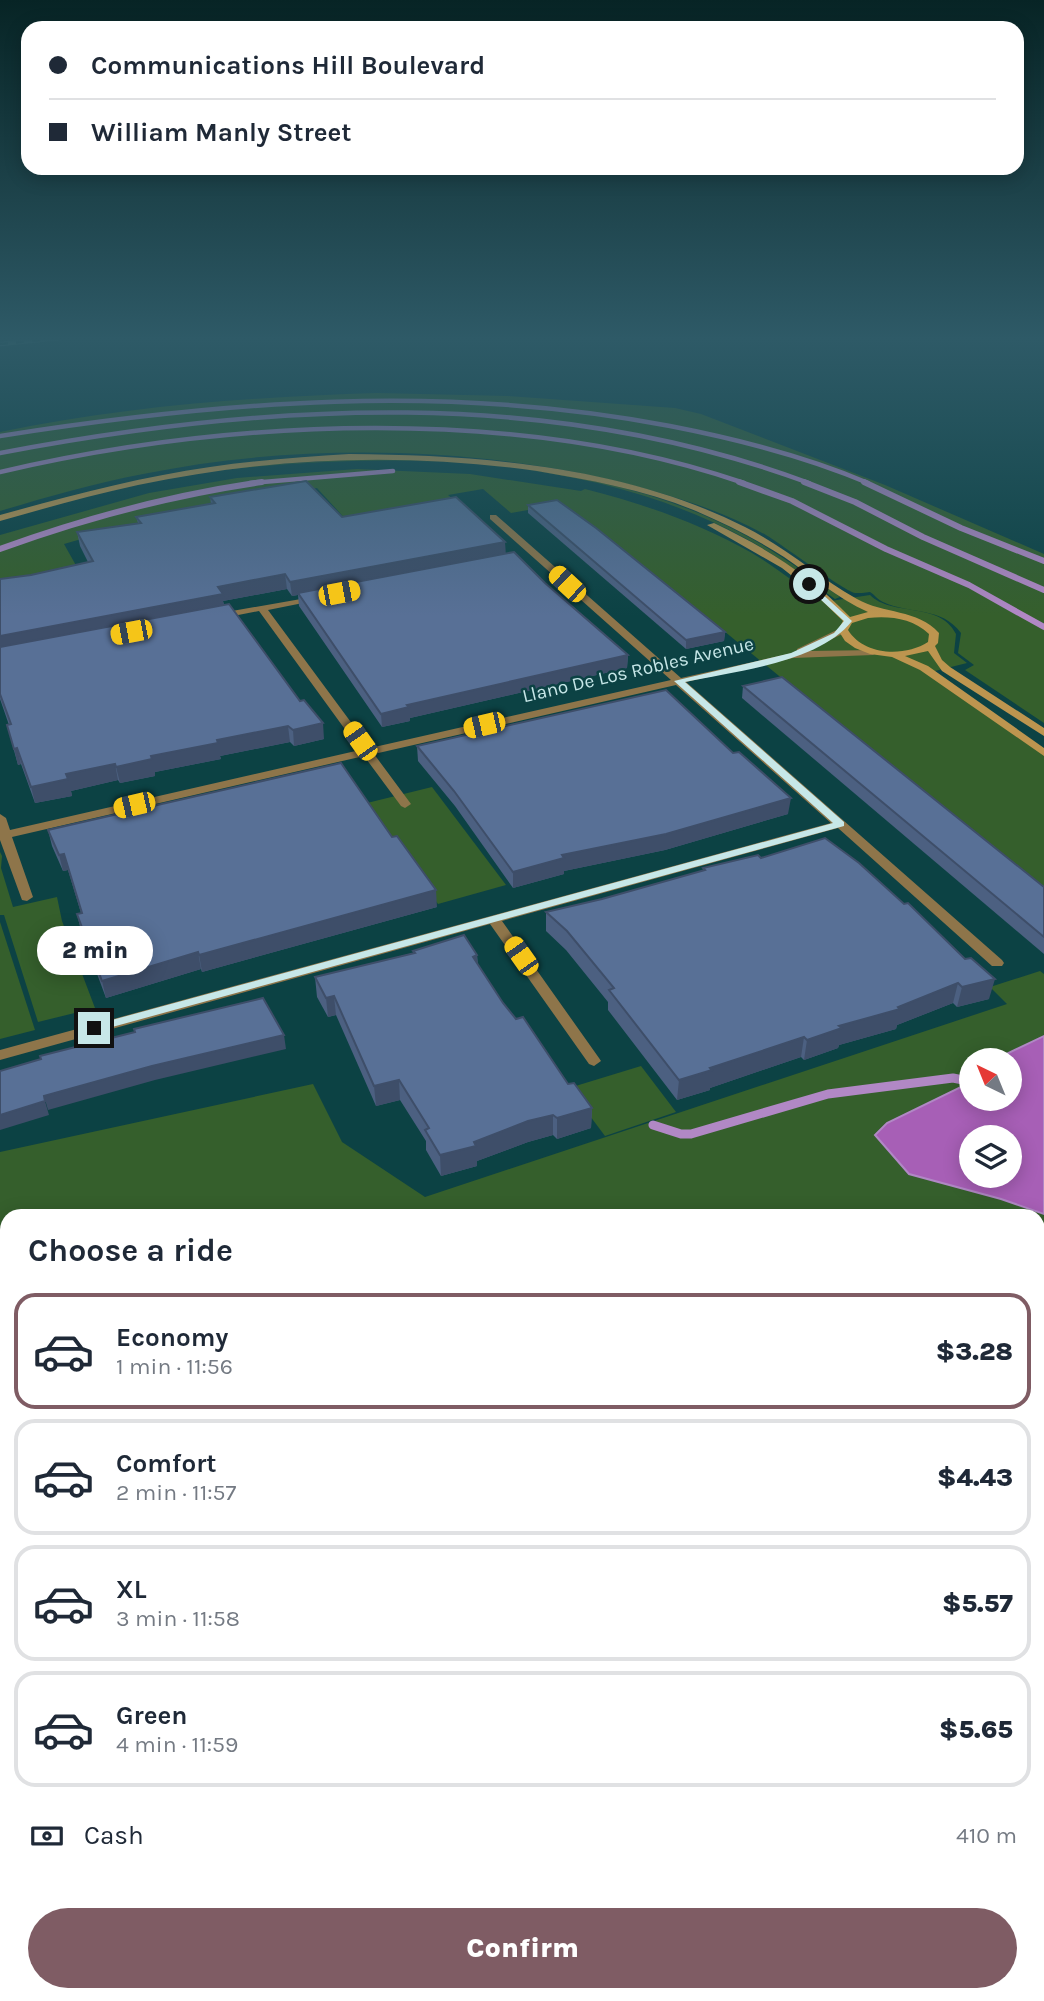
<!DOCTYPE html>
<meta charset="utf-8">
<style>
body{margin:0;font-family:Karla,sans-serif;background:#f2f2f3;color:#1f2937;height:100vh;display:flex;flex-direction:column;font-size:26px;white-space:nowrap}
*{box-sizing:border-box;margin:0}
p{font-size:23px;color:#747a83}
.icon{flex:none;width:38px;height:38px;fill:none;stroke:currentColor;stroke-width:2;stroke-linecap:round;stroke-linejoin:round}
.map{position:relative;flex:1;overflow:hidden}
.side{position:absolute;left:0px;top:1209px;width:1045px;height:793px;display:flex;flex-direction:column;background:#fff;border-radius:21px 21px 0 0;box-shadow:0 4px 18px #0003}
.side>*{flex:none}
.banner{position:absolute;left:21px;top:21px;width:1003px;height:154px;border-radius:21px;box-shadow:0 4px 18px #0003;display:grid;align-content:center;height:154px;padding:0 28px;background:#fff}
.needle{width:46px;rotate:317deg}
.fabs{position:absolute;left:959px;top:1048px;display:grid;gap:14px}
.fabs a{display:grid;place-items:center;width:63px;height:63px;border-radius:50%;background:#fff;box-shadow:0 4px 18px #0003;font-size:35px}
.end{position:absolute;width:32px;height:32px;margin:-16px;border:9px solid #c7e7e8;background:#111;box-shadow:0 0 0 4px #111}
.from{border-radius:50%}
.bubble{position:absolute;height:49px;border-radius:24px;background:#fff;box-shadow:0 4px 18px #0003;font-size:23px;font-weight:800;line-height:49px;text-align:center}
.car{position:absolute;width:21px;height:42px;margin:-21px -10px;border-radius:9px;box-shadow:0 0 5px 2px #0007;background:linear-gradient(#f5c518 24%,#345 0 40%,#f5c518 0 76%,#345 0 86%,#f5c518 0)}
.banner b{display:flex;align-items:center;gap:24px;height:66px;font-size:26px}
.banner b+b{border-top:2px solid #e0e1e3}
.banner i{width:18px;height:18px;background:#1f2937}
ul{padding:0;list-style:none}
li{display:flex;align-items:center;gap:21px;height:116px;margin:0 14px 10px;padding:0 14px;border:4px solid #e0e1e3;border-radius:21px}
li div{flex:1}
li b{display:block;font-size:26px}
li em{font-style:normal;font-weight:800}
li.selected{border-color:#7f5c64}
li>.icon{width:63px;height:63px;stroke-width:1.5}
h2{padding:0 28px;font-size:32px;line-height:84px}
.pay{display:flex;align-items:center;gap:18px;height:77px;padding:0 28px;font-size:26px}
.pay p{margin-inline-start:auto}
.action{display:flex;gap:14px;margin-top:auto;padding:14px 28px}
.action a{flex:1;height:80px;border-radius:42px;background:#7f5c64;color:#fff;font-size:28px;font-weight:800;line-height:80px;text-align:center}
.map>svg:first-child{display:block}
</style>
<div class="map">
<svg width="1044" height="2001" viewBox="0 0 1044 2001">
<rect width="100%" height="100%" fill="#0c4244"/>
<g fill="#355f2c" fill-rule="evenodd">
<path d="M 377,393 L 508,396 L 675,408 L 701,414 L 885,485 L 1044,554 L 1044,723 L 965,670 L 974,665 L 958,653 L 961,633 C 941,606 911,615 883,602 C 878,600 875,595 870,592 C 865,593 859,593 855,593 C 846,592 781,544 766,535 C 740,521 712,509 683,500 C 519,446 313,439 143,474 C 95,483 47,497 0,511 L 0,432 C 124,406 251,397 377,393 Z"/>
<path d="M 361,459 C 489,461 626,472 741,533 C 776,551 808,575 840,597 L 835,599 C 805,577 775,554 743,537 C 587,454 395,451 223,470 L 248,466 Z"/>
<path d="M 357,469 L 470,474 L 581,491 L 585,489 C 644,504 699,523 752,553 C 777,568 800,587 824,602 L 870,595 C 892,617 940,601 956,634 L 954,653 L 967,663 L 931,672 L 1044,753 L 1044,893 L 702,613 L 562,504 L 511,513 L 483,489 L 448,495 L 460,505 L 350,524 L 317,488 L 168,514 L 64,544 L 78,569 L 0,583 L 0,535 L 149,493 L 237,478 Z"/>
<polygon points="432,787 506,885 438,904 367,803"/>
<polygon points="0,852 2,856 1,868 13,907 57,897 62,921 95,1008 38,1022 4,915 0,915"/>
<polygon points="0,922 35,1030 0,1039"/>
<path d="M 1040,971 L 1044,974 L 1044,1254 L 1038,1252 L 1038,1216 L 7,1216 L 7,1995 L 422,1995 L 419,2001 L 0,2001 L 0,1152 L 313,1084 L 342,1142 L 425,1197 L 1007,1004 L 990,987 ZM 971,1060 L 1010,1060 L 1010,1099 L 971,1099 ZM 971,1138 L 1010,1138 L 1010,1176 L 971,1176 Z"/>
<polygon points="641,1066 676,1112 605,1136 569,1088"/>
<polygon points="1038,1267 1044,1270 1044,1425 1038,1431"/>
<polygon points="1044,1567 1044,2001 655,2001 658,1995 1038,1995 1038,1573"/>
</g>
<g fill="#a75fb6" stroke="#b188c5" stroke-width="2" fill-rule="evenodd">
<path d="M 1044,1036 L 1044,1214 L 1001,1199 L 909,1174 L 875,1135 L 887,1123 L 971,1082 L 971,1099 L 1010,1099 L 1010,1060 L 994,1060 ZM 971,1138 L 1010,1138 L 1010,1176 L 971,1176 Z"/>
<polygon points="7,1899 7,1995 260,1995 255,2001 0,2001 0,1922"/>
</g>
<g fill="none" stroke-linecap="round" stroke-linejoin="round">
<g stroke="#b188c5" stroke-width="4.5">
<path d="M 0,436 C 223,401 446,383 670,426 C 737,439 805,456 868,483"/>
<path d="M 0,453 C 268,402 548,386 809,483"/>
<path d="M 0,472 C 231,418 517,405 744,483"/>
<polyline points="250,483 393,471"/>
</g>
<g stroke="#b188c5" stroke-width="6">
<polyline points="739,482 792,501 886,549 969,585 1044,627"/>
<polyline points="804,482 855,502 923,537 1044,590"/>
<polyline points="864,482 961,528 1044,561"/>
<path d="M 0,549 C 85,518 172,495 262,482"/>
</g>
<polyline stroke="#b188c5" stroke-width="9" points="653,1125 681,1134 691,1134 828,1094 953,1078 963,1080 971,1086"/>
<g stroke="#b188c5" stroke-width="11">
<polyline points="0,1378 7,1375"/>
<polyline points="0,1539 7,1535"/>
</g>
<polyline stroke="#b188c5" stroke-width="14" points="0,1897 7,1868"/>
<g fill="#8e754a" fill-rule="evenodd">
<polygon points="490,515 496,515 681,678 797,652 797,649 843,627 848,630 846,632 808,651 877,650 878,652 873,655 793,658 686,682 1002,960 1004,963 1002,966 992,966 838,828 502,921 599,1058 601,1061 594,1066 589,1064 490,924 0,1060 0,1050 831,823 676,685 374,754 411,804 405,808 401,806 364,756 12,837 33,897 27,901 22,900 0,840 0,814 6,818 10,830 360,750 259,611 218,619 215,618 215,614 318,596 318,600 268,610 370,748 671,680 490,519"/>
<polygon points="1038,1246 1044,1247 1044,1261 1038,1259"/>
<polygon points="1038,1260 1044,1262 1044,1277 1038,1275"/>
<polygon points="7,1311 7,1325 0,1327 0,1313"/>
<polygon points="1044,1414 1044,1434 1038,1436 1038,1416"/>
<polygon points="1044,1489 1044,1512 1038,1514 1038,1491"/>
</g>
<g fill="#bd954f" fill-rule="evenodd">
<path d="M 349,454 C 482,455 624,466 745,527 C 785,547 818,577 857,599 C 883,614 918,609 939,633 L 938,643 L 935,646 L 942,660 L 950,667 L 1044,728 L 1044,736 L 942,671 L 928,651 L 905,656 L 928,666 L 1044,748 L 1044,756 L 920,670 L 892,657 L 870,654 L 855,648 L 845,641 L 838,630 L 843,621 L 815,594 L 782,568 L 707,525 L 714,523 C 765,547 811,576 850,617 L 868,612 C 837,598 812,576 784,557 C 756,539 726,524 696,511 C 645,490 590,480 537,471 C 404,452 270,457 138,485 C 91,495 46,508 0,521 L 0,515 C 69,496 139,477 210,467 C 256,460 303,457 349,454 ZM 868,618 C 890,616 912,618 929,634 L 928,642 C 905,657 864,656 848,630 L 852,623 Z"/>
<polygon points="1044,1440 1044,1460 1038,1462 1038,1442"/>
<polygon points="1044,1516 1044,1538 1038,1540 1038,1518"/>
<polygon points="496,1995 522,1995 519,2001 493,2001"/>
<polygon points="584,1995 610,1995 607,2001 581,2001"/>
</g>
<g stroke="#98bebf" stroke-width="4.5">
<polyline id="rail" points="0,344 79,336"/>
</g>
<use href="#rail" stroke="#0c4244" stroke-width="2.5" stroke-dasharray="8" stroke-linecap="butt"/>
</g>
<g fill="#4c6081">
<polygon points="210,497 342,517 505,554 545,583 628,655 627,668 410,718 410,721 382,727 299,606 298,595 292,596 287,589 223,601 224,605 324,739 294,746 290,742 220,756 221,759 155,772 155,776 120,783 118,780 71,791 72,796 35,803 21,764 18,765 7,725 9,725 0,699 0,579 31,575 88,562 80,546 77,532 138,523 136,517 211,504"/>
<polygon points="528,505 725,632 724,641 686,649 528,513"/>
<polygon points="743,686 1044,887 1044,954 742,698"/>
<polygon points="417,746 788,814 665,850 564,871 564,874 513,888 455,806 418,761"/>
<polygon points="48,830 437,907 202,972 201,969 106,998 81,931 77,914 81,913 68,870 63,871 52,846"/>
<polygon points="761,858 989,999 957,1007 953,1003 897,1025 896,1029 839,1045 838,1048 804,1060 801,1057 710,1088 710,1090 677,1100 608,1010 608,1002 566,950 546,931 546,912 602,899 703,871 703,868"/>
<polygon points="413,951 477,955 478,965 503,1003 568,1084 592,1108 591,1128 557,1139 553,1135 528,1142 477,1161 477,1166 441,1176 426,1150 426,1141 400,1100 376,1106 336,1015 328,1017 317,997 315,977 413,953"/>
</g>
<g fill="#3e4e69">
<polygon points="505,542 506,556 292,596 290,582"/>
<polygon points="285,574 287,589 223,601 225,609 0,651 0,636 218,587"/>
<polygon points="725,632 724,641 686,649 686,640"/>
<polygon points="628,655 627,668 410,718 410,721 382,727 381,714 407,705"/>
<polygon points="323,723 324,739 294,746 293,730"/>
<polygon points="288,726 290,742 220,756 221,759 155,772 155,776 120,783 116,767 151,756 217,740"/>
<polygon points="17,748 21,764 18,765 14,749"/>
<polygon points="115,764 118,780 71,791 72,796 35,803 31,787 66,774"/>
<polygon points="791,798 788,814 665,850 564,871 564,874 513,888 513,872 562,855"/>
<polygon points="64,854 68,870 63,871 59,855"/>
<polygon points="436,890 437,907 202,972 199,955"/>
<polygon points="198,952 201,969 106,998 102,981"/>
<polygon points="477,955 478,975 473,957"/>
<polygon points="995,979 989,999 957,1007 962,987"/>
<polygon points="958,983 953,1003 897,1025 896,1029 839,1045 838,1048 804,1060 807,1040 839,1026 898,1007"/>
<polygon points="334,996 336,1015 328,1017 326,998"/>
<polygon points="284,1035 286,1049 155,1080 48,1110 44,1096 152,1066"/>
<polygon points="804,1037 801,1057 710,1088 710,1090 677,1100 679,1080 710,1068"/>
<polygon points="399,1080 400,1100 376,1106 374,1086"/>
<polygon points="45,1101 49,1115 0,1130 0,1115"/>
<polygon points="592,1108 591,1128 557,1139 557,1118"/>
<polygon points="553,1115 553,1135 528,1142 477,1161 477,1166 441,1176 440,1155 528,1121"/>
</g>
<g fill="#587096" stroke="#3e4e69" stroke-width="2">
<polygon points="306,481 342,517 456,497 505,542 290,582 285,574 218,587 223,594 0,636 0,579 31,575 93,561 77,532 141,523 136,517 215,503 210,497"/>
<polygon points="557,500 596,528 725,632 686,640 528,505"/>
<polygon points="514,552 545,583 628,655 407,705 409,707 381,714 298,593"/>
<polygon points="229,604 300,701 304,700 323,723 293,730 288,726 217,740 218,743 151,756 152,759 116,767 115,764 66,774 68,779 31,787 17,748 14,749 7,725 11,724 0,694 0,647"/>
<polygon points="782,677 1044,887 1044,937 743,686"/>
<polygon points="666,690 733,753 739,752 791,798 666,834 562,855 564,858 513,872 454,791 417,746"/>
<polygon points="341,763 392,837 397,836 436,890 199,955 198,952 102,981 77,914 82,913 64,854 59,855 48,830"/>
<polygon points="825,838 859,863 904,904 908,903 965,959 971,958 995,979 962,987 958,983 898,1007 900,1009 839,1026 842,1028 807,1040 804,1037 710,1068 712,1070 679,1080 609,990 614,988 567,931 546,912 602,899 705,870 703,868 758,855 761,858"/>
<polygon points="464,935 477,955 473,957 503,1003 516,1019 523,1017 568,1084 574,1083 592,1108 557,1118 553,1115 528,1121 474,1142 476,1146 440,1155 425,1130 429,1128 399,1080 374,1086 334,996 326,998 315,977 415,953 413,951"/>
<polygon points="263,998 284,1035 152,1066 44,1096 45,1101 0,1115 0,1071 41,1059 40,1056 135,1032 134,1029"/>
</g>
<linearGradient id="sky" x2="0" y2="1"><stop stop-color="#072425"/><stop offset="0.55" stop-color="#2e5a67"/><stop offset="1" stop-color="#2e5a67" stop-opacity="0"/></linearGradient>
<rect width="1044" height="616" fill="url(#sky)"/>
<path fill="#c7e7e8" d="M 809,582 L 852,621 C 819,663 735,671 685,682 L 844,822 L 844,826 L 94,1032 L 89,1028 L 90,1026 L 833,823 L 674,681 L 791,653 L 834,633 L 844,621 L 806,586 Z"/>
<g text-anchor="middle" dominant-baseline="central" stroke-width="5" stroke-linejoin="round" paint-order="stroke">
<g font-size="19" fill="#c7e7e8" stroke="#0c4244">
<text transform="translate(638 670) rotate(-13)">Llano De Los Robles Avenue</text>
</g>
</g>
</svg>
<div class="fabs">
<a><svg class="needle" viewBox="-14 -14 28 28"><path d="M0-13l5 13h-10z" fill="#e53935"/><path d="M0 13l5-13h-10z" fill="#747a83"/></svg></a>
<a><svg class="icon" aria-label="layers" viewBox="0 0 24 24"><path d="M12 4l9 5-9 5-9-5zM3 14l9 5 9-5"/></svg></a>
</div>
<i class="end from" style="left:809px;top:584px"></i>
<i class="end" style="left:94px;top:1028px"></i>
<div class="bubble" style="left:37px;top:926px;width:116px">2 min</div>
<i class="car" style="left:567px;top:584px;rotate:313deg"></i>
<i class="car" style="left:339px;top:593px;rotate:79deg"></i>
<i class="car" style="left:131px;top:632px;rotate:259deg"></i>
<i class="car" style="left:484px;top:725px;rotate:257deg"></i>
<i class="car" style="left:360px;top:741px;rotate:325deg"></i>
<i class="car" style="left:134px;top:805px;rotate:257deg"></i>
<i class="car" style="left:521px;top:956px;rotate:325deg"></i>
<div class="banner">
<b><i class="from"></i>Communications Hill Boulevard</b>
<b><i></i>William Manly Street</b>
</div>
<section class="side">
<h2>Choose a ride</h2>
<ul>
<li class="selected"><svg class="icon" aria-label="car" viewBox="0 0 24 24"><path d="M5 17H2v-5l4-1 3-4h7l3 4 3 1v5h-3M9 17h6M6 11h13"/><circle cx="7" cy="17" r="2"/><circle cx="17" cy="17" r="2"/></svg><div><b>Economy</b><p>1 min · 11:56</p></div><em>$3.28</em></li>
<li><svg class="icon" aria-label="car" viewBox="0 0 24 24"><path d="M5 17H2v-5l4-1 3-4h7l3 4 3 1v5h-3M9 17h6M6 11h13"/><circle cx="7" cy="17" r="2"/><circle cx="17" cy="17" r="2"/></svg><div><b>Comfort</b><p>2 min · 11:57</p></div><em>$4.43</em></li>
<li><svg class="icon" aria-label="car" viewBox="0 0 24 24"><path d="M5 17H2v-5l4-1 3-4h7l3 4 3 1v5h-3M9 17h6M6 11h13"/><circle cx="7" cy="17" r="2"/><circle cx="17" cy="17" r="2"/></svg><div><b>XL</b><p>3 min · 11:58</p></div><em>$5.57</em></li>
<li><svg class="icon" aria-label="car" viewBox="0 0 24 24"><path d="M5 17H2v-5l4-1 3-4h7l3 4 3 1v5h-3M9 17h6M6 11h13"/><circle cx="7" cy="17" r="2"/><circle cx="17" cy="17" r="2"/></svg><div><b>Green</b><p>4 min · 11:59</p></div><em>$5.65</em></li>
</ul>
<div class="pay"><svg class="icon" aria-label="cash" viewBox="0 0 24 24"><path d="M3 7h18v10H3z"/><circle cx="12" cy="12" r="2"/></svg>Cash<p>410 m</p></div>
<div class="action"><a>Confirm</a></div>
</section>
</div>
